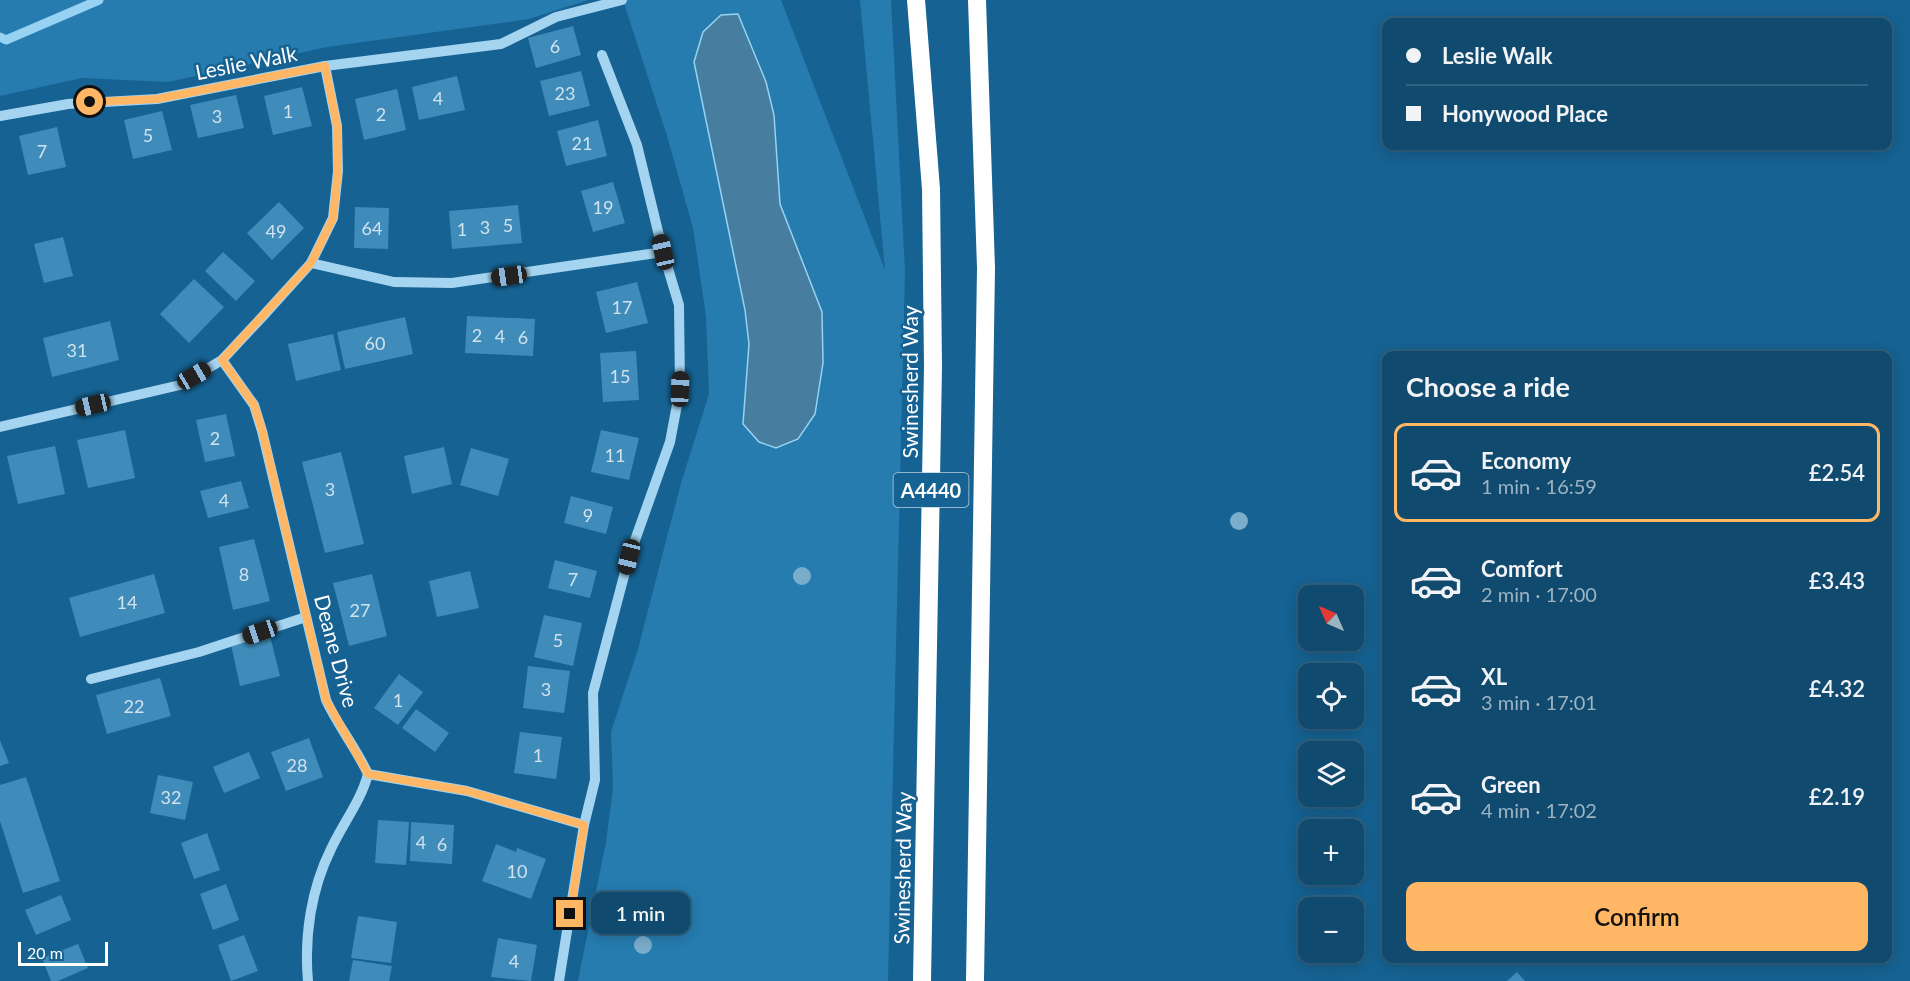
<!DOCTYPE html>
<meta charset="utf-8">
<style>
body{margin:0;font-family:Lato,sans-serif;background:#195173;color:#f1f3f6;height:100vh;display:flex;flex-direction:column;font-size:22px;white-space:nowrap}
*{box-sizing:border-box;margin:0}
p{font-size:20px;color:#9cb3c2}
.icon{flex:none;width:33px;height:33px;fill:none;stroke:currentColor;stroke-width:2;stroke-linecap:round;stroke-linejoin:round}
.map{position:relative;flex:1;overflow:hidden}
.sheet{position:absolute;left:1382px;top:351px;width:510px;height:612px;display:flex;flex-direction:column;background:#104a6e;border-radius:12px;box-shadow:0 3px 15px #0003,0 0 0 2px #306281}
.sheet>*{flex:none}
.hud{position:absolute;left:1382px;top:18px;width:510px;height:132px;border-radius:12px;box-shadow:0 3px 15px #0003,0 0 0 2px #306281;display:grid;align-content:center;height:132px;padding:0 24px;background:#104a6e}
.needle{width:39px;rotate:315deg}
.controls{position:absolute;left:1298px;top:585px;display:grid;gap:12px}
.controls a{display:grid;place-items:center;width:66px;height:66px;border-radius:12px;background:#104a6e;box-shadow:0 3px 15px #0003,0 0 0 2px #306281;font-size:30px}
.scale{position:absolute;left:18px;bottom:15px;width:90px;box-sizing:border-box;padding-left:6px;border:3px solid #fff;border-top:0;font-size:16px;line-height:21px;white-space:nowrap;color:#fff;-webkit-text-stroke:4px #166292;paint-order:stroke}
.end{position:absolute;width:27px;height:27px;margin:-14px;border:8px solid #ffb765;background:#111;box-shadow:0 0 0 3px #111}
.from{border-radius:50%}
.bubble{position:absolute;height:42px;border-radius:12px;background:#104a6e;box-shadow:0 3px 15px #0003,0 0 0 2px #306281;font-size:20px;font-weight:600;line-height:42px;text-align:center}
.car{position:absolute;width:18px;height:36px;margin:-18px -9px;border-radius:8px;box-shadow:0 0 4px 2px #0007;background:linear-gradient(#222 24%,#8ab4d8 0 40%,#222 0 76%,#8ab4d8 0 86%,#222 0)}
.hud b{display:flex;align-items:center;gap:21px;height:57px;font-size:22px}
.hud b+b{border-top:2px solid #306281}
.hud i{width:15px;height:15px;background:#f1f3f6}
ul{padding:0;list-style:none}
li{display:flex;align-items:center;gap:18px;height:99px;margin:0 12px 9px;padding:0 12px;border:3px solid transparent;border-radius:12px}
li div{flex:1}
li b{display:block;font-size:22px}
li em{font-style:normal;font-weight:600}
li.active{border-color:#ffb765}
li>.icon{width:54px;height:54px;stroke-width:1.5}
h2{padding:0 24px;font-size:27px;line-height:72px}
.button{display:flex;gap:12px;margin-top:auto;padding:12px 24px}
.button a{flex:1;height:69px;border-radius:12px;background:#ffb765;color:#111;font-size:24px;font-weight:600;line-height:69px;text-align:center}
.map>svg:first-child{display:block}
</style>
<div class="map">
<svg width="1910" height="981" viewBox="0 0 1910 981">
<rect width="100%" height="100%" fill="#166292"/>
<g fill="#267caf">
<polygon points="0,0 588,0 529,19 327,47 168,82 82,78 0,96"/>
<polygon points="623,0 781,0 885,270 860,0 891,0 905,271 888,981 578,981 606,842 613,789 611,732 638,649 681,483 709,394 706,316 693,228 667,136"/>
</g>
<polygon fill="#477e9f" stroke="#97d2f3" stroke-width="1.5" points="738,14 766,82 774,115 780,204 822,312 823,363 815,414 798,439 776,448 759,442 743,424 749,344 745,310 694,62 703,32 721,15"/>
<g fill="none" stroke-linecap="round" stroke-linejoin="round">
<polyline stroke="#97d2f3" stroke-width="9" points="0,37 6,40 99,0"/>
</g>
<g fill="#3f8cba">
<polygon points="573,26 581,55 536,68 528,38"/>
<polygon points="581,71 590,106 549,116 540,81"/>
<polygon points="457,76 465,110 419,120 412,87"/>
<polygon points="302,87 312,126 273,135 264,96"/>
<polygon points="397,89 406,130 364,140 355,99"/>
<polygon points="236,95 244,128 198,138 190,105"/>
<polygon points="162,111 172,150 133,159 124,120"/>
<polygon points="598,120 607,156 566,166 557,131"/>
<polygon points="57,127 66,167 28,175 19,136"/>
<polygon points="613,182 625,223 593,232 581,191"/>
<polygon points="279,202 304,228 272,260 247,233"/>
<polygon points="518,205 522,243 452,249 449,211"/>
<polygon points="355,207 389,208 388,249 354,248"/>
<polygon points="63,237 73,276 44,283 34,244"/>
<polygon points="223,252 255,281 236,301 205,271"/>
<polygon points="194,279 224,307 189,343 160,314"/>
<polygon points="637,282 648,323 606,333 596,292"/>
<polygon points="467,316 535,319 533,356 465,353"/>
<polygon points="405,317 413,354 345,369 337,332"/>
<polygon points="110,321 119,360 52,377 43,338"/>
<polygon points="333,334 341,370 296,381 288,344"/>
<polygon points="636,351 639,400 603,402 600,353"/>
<polygon points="226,414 235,456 205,462 196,420"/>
<polygon points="125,430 135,478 88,488 77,440"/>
<polygon points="601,430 639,438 629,480 591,472"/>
<polygon points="55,446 65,494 18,504 7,456"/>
<polygon points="444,447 452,484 412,494 404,456"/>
<polygon points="471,448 509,459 498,496 460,485"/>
<polygon points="341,452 364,544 325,553 302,462"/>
<polygon points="241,481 249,508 208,518 200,491"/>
<polygon points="571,496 613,507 606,534 564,523"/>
<polygon points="254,539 270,601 233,610 219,547"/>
<polygon points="555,560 597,571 590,598 548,588"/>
<polygon points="470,571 479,608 437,617 429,581"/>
<polygon points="154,574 165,613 80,637 69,598"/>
<polygon points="372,574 387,636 349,646 333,583"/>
<polygon points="544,615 582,623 573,666 534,657"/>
<polygon points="270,636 280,676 240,686 231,645"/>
<polygon points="528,666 570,671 564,713 523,708"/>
<polygon points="399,674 423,692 398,725 374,708"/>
<polygon points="160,678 171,716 107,734 96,695"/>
<polygon points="416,709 449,733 435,752 402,728"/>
<polygon points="520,732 562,737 556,779 514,773"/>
<polygon points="309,738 323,777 286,791 271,752"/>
<polygon points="0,740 9,763 0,766"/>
<polygon points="249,752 260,778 224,793 213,767"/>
<polygon points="158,775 193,782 185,820 150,813"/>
<polygon points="26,777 60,881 23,893 0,821 0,785"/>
<polygon points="378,820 409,822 406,865 375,863"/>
<polygon points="411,822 454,825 452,864 410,861"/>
<polygon points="207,833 220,870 194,879 181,843"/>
<polygon points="496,844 516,852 517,848 546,859 531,899 482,881"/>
<polygon points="226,884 239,920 213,930 200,894"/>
<polygon points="61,895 71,920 36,935 25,910"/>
<polygon points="358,916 397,922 391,963 351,958"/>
<polygon points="244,935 258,971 231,981 218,945"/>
<polygon points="498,938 537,945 531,981 491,977"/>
<polygon points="78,944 88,968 58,981 51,981 42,958"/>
<polygon points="353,960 392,966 389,981 349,981"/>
<polygon points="1517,972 1525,981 1507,981"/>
</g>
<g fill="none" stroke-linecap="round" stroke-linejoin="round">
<g stroke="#a5d4f0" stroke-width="10">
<polyline points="0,116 68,104 157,99 325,66 501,44 556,17 622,0"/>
<polyline points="311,263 394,282 452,283 663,252"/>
<path d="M 222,360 L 254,405 L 262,431 L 326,700 C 338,726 356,748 368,774 C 361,801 343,823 331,849 C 311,889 304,937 308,981"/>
<polyline points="0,427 180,385 222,360 263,316 311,263 333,218 338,171 337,126 325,66"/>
<polyline points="91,679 199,652 306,617"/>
<polyline points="368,774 467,791 584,825"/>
<polyline points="559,981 584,825 595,780 593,693 629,557 670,442 680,389 679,305 663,252 637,145 602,55"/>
</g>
<g stroke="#fff" stroke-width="18">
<polyline points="916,0 931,189 933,367 922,981"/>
<polyline points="975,981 986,268 977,0"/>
</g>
</g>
<g fill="#7aadcc">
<circle cx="1239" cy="521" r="9"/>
<circle cx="802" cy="576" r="9"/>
<circle cx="643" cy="945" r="9"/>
</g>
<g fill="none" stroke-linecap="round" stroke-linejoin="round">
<polyline stroke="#ffb765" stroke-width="8" points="90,102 157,99 325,66 337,126 338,171 333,218 311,263 222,360 254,405 262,430 326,700 368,774 467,791 584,825 570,914"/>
</g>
<g text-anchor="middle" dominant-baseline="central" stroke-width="5" stroke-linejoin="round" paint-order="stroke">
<g font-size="18" fill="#cfe2ee">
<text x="555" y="46">6</text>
<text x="565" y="93">23</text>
<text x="438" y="98">4</text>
<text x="288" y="111">1</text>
<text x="381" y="114">2</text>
<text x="217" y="116">3</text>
<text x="148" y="135">5</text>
<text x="582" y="143">21</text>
<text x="42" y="151">7</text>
<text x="603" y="207">19</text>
<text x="508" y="225">5</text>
<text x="485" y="227">3</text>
<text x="372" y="228">64</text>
<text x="462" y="229">1</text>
<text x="276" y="231">49</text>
<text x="622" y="307">17</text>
<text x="477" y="335">2</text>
<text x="500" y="336">4</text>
<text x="523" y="337">6</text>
<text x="375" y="343">60</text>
<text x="77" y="350">31</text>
<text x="620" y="376">15</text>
<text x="215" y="438">2</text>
<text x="615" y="455">11</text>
<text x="330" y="489">3</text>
<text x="224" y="500">4</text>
<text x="588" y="515">9</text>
<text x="244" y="574">8</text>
<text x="573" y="579">7</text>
<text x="127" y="602">14</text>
<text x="360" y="610">27</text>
<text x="558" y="640">5</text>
<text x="546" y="689">3</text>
<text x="398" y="700">1</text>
<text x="134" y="706">22</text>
<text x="538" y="755">1</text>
<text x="297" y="765">28</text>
<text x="171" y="797">32</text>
<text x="421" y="842">4</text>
<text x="442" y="844">6</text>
<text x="517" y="871">10</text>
<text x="514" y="961">4</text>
</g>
<rect fill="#166292" stroke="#b9d0de" stroke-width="1.5" x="893.5" y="473" width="75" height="34" rx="4.5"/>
<g font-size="20" font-weight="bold" fill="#fff">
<text x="931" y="490">A4440</text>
</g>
<g font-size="21" fill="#fff" stroke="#166292">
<text transform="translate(246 62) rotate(-11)">Leslie Walk</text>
<text transform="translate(909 382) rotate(-90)">Swinesherd Way</text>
<text transform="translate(337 651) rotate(75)">Deane Drive</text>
<text transform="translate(902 868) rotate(-89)">Swinesherd Way</text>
</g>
</g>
</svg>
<div class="controls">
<a><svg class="needle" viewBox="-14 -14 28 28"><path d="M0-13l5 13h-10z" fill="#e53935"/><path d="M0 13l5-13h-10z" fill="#9cb3c2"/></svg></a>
<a><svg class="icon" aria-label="locate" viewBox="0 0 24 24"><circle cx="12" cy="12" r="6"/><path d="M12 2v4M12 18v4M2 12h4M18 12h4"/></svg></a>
<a><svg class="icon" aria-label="layers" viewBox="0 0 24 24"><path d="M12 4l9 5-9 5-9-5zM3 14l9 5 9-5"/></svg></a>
<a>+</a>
<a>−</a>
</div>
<div class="scale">20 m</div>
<i class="end from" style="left:90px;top:102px"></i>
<i class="end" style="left:570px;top:914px"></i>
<div class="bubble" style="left:591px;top:892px;width:99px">1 min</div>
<i class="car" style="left:663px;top:252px;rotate:347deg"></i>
<i class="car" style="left:509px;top:276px;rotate:262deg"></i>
<i class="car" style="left:194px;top:376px;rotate:60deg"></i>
<i class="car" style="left:680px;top:389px;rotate:2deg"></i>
<i class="car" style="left:93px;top:405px;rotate:257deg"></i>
<i class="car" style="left:629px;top:557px;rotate:194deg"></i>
<i class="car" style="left:260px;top:632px;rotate:251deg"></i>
<div class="hud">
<b><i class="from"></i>Leslie Walk</b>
<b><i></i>Honywood Place</b>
</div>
<section class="sheet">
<h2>Choose a ride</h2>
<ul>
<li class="active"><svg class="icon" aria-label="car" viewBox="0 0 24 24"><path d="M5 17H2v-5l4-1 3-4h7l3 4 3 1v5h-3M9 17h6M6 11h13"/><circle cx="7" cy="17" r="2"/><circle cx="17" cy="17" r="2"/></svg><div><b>Economy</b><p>1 min · 16:59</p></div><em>£2.54</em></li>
<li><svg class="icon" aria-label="car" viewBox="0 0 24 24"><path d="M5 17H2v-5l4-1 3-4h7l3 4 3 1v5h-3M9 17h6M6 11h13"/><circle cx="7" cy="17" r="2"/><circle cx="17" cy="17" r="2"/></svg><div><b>Comfort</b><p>2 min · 17:00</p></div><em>£3.43</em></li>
<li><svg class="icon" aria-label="car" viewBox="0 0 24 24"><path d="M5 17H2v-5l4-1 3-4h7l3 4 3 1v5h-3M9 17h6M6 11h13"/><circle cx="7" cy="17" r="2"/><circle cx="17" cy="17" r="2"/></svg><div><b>XL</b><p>3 min · 17:01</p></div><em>£4.32</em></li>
<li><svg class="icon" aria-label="car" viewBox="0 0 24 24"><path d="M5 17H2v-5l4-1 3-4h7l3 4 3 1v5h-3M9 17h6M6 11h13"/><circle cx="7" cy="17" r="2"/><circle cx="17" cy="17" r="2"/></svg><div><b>Green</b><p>4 min · 17:02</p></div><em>£2.19</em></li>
</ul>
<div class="button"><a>Confirm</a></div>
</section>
</div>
